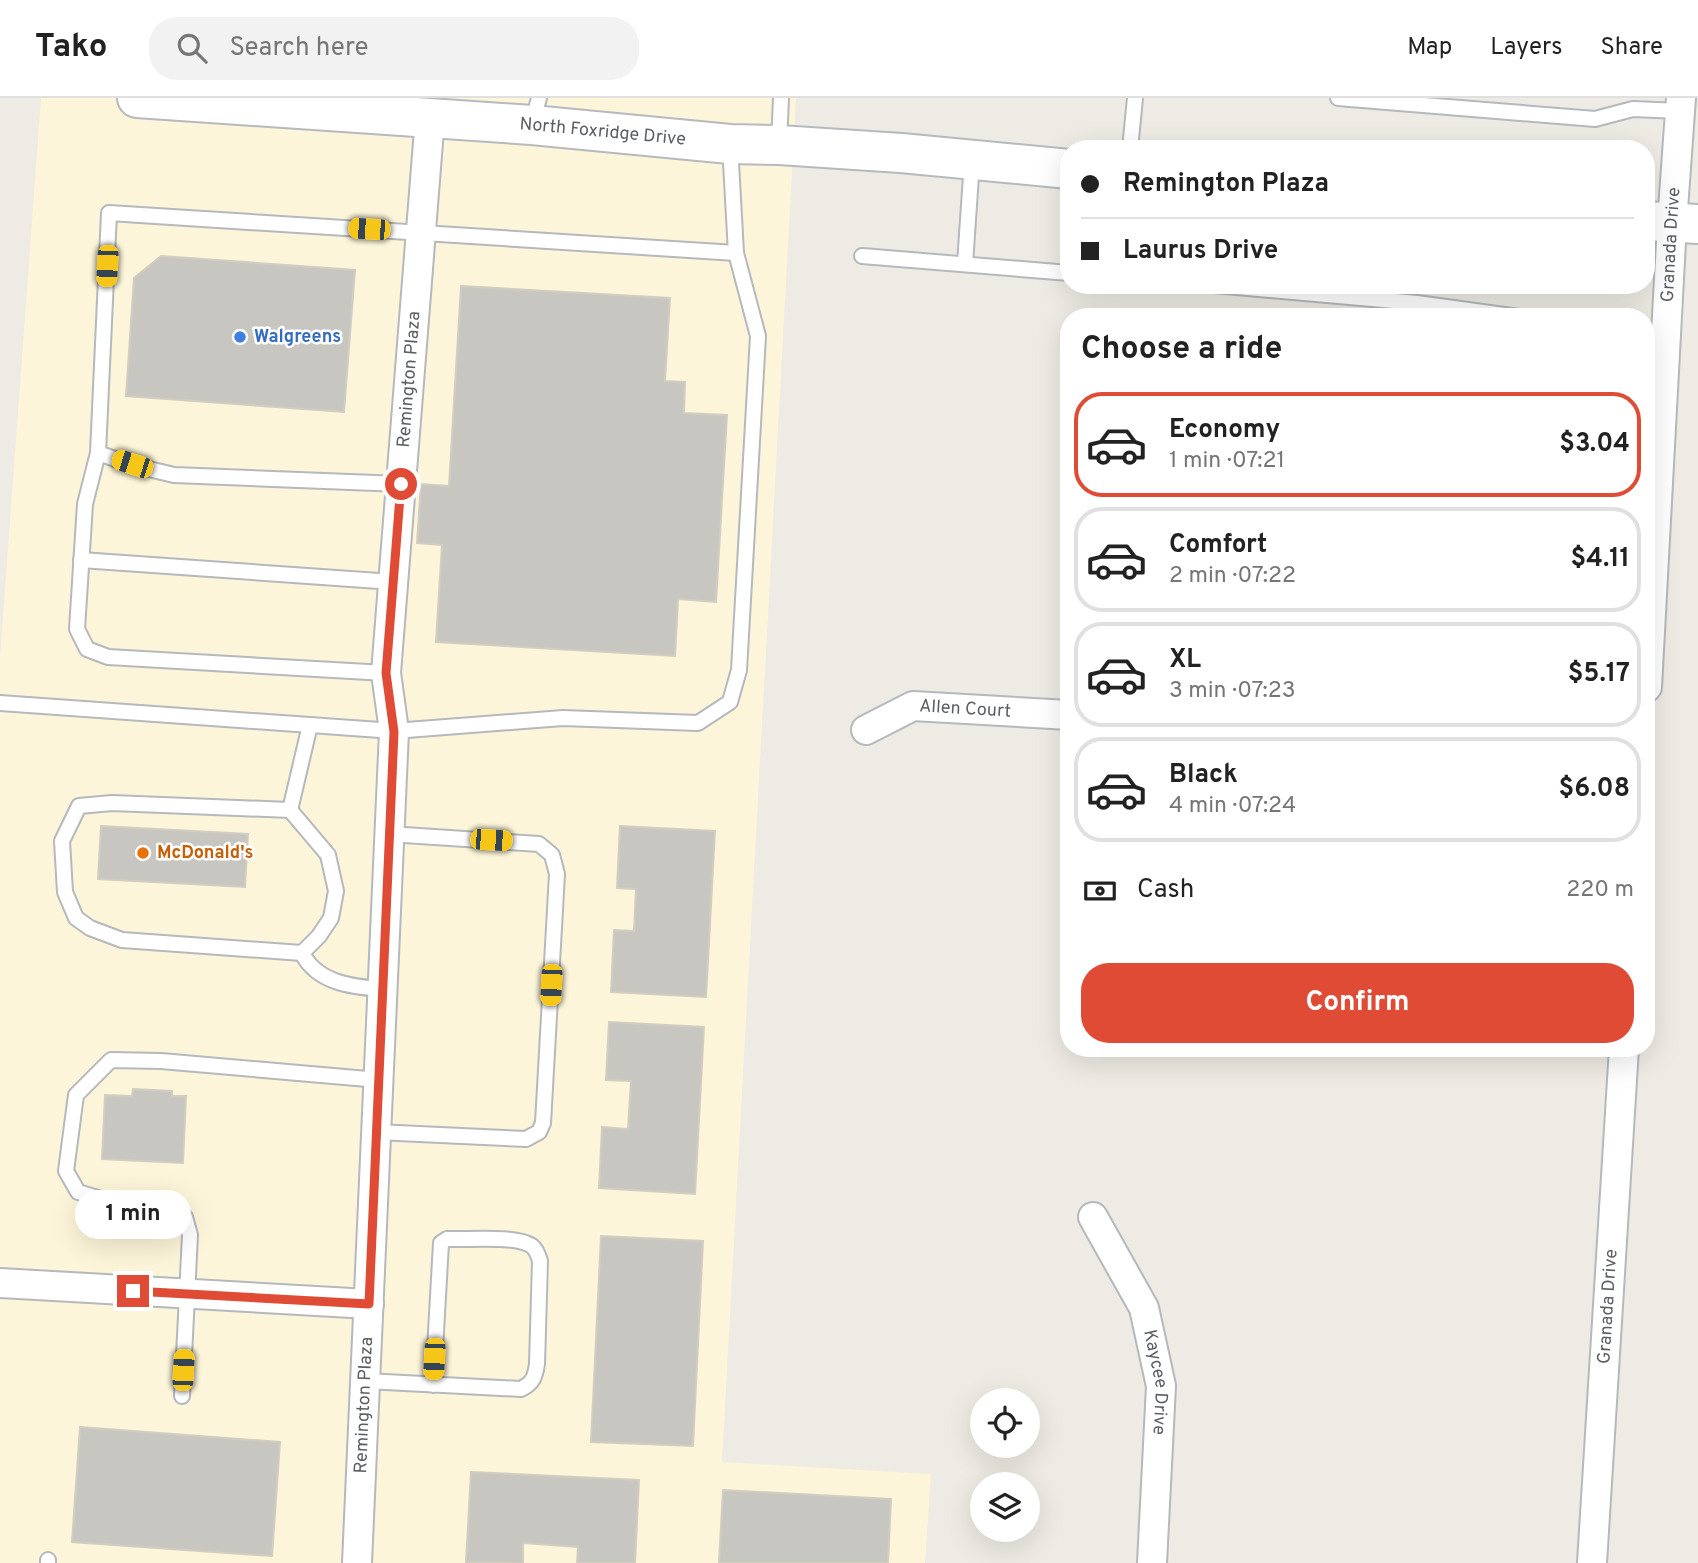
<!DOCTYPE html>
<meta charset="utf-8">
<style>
body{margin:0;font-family:Overpass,sans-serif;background:#f2f2f2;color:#222;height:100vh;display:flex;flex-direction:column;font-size:26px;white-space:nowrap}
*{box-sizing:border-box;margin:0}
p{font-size:23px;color:#767676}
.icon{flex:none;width:38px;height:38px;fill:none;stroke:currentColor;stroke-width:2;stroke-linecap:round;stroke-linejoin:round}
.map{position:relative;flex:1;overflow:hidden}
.panel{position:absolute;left:1060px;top:210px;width:595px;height:749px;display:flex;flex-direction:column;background:#fff;border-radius:28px;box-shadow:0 7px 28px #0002}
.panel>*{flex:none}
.hud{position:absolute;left:1060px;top:42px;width:595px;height:154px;border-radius:28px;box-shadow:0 7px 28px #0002;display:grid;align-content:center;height:154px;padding:0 21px;background:#fff}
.tools{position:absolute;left:970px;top:1290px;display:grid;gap:14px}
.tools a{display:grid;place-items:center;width:70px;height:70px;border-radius:50%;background:#fff;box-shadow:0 7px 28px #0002;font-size:35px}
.end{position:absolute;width:32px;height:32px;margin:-16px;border:9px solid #e04b35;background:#fff;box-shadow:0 0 0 4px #fff}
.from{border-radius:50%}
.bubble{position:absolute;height:49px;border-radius:24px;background:#fff;box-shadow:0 7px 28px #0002;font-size:23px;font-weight:700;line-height:49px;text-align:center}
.car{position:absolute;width:21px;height:42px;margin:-21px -10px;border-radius:9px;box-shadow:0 0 5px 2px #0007;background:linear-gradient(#f5c518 24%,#345 0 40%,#f5c518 0 76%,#345 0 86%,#f5c518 0)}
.hud b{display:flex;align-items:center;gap:24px;height:66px;font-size:26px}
.hud b+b{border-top:2px solid #e0e0e0}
.hud i{width:18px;height:18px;background:#222}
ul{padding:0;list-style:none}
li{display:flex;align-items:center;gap:21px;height:105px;margin:0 14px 10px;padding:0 7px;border:4px solid #e0e0e0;border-radius:28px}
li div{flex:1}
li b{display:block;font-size:26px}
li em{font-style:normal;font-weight:700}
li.current{border-color:#e04b35}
li>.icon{width:63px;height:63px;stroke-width:1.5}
h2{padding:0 21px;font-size:32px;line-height:84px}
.pay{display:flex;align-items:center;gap:18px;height:77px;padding:0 21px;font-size:26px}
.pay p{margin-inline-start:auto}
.action{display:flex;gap:14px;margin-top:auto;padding:14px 21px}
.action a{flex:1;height:80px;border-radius:28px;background:#e04b35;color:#fff;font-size:28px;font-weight:700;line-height:80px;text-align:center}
header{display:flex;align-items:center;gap:42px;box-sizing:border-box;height:98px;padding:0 35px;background:#fff;border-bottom:2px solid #e0e0e0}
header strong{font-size:33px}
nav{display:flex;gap:38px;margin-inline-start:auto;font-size:24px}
.search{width:490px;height:63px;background:#f2f2f2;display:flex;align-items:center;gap:18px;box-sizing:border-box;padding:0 24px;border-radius:28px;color:#767676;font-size:26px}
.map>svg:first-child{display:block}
</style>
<header>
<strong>Tako</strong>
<div class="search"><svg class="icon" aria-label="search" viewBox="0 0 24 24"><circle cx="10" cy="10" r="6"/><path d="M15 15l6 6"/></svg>Search here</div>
<nav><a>Map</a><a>Layers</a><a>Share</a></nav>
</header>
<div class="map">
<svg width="1698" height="1465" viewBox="0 0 1698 1465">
<rect width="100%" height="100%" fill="#edebe3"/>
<polygon fill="#fcf5d9" points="41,0 796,0 722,1364 931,1376 925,1465 0,1465 0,560"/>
<g fill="#c8c6c0" stroke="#d1cdc1" stroke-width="2">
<polygon points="161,158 355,172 344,314 126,298 134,180"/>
<polygon points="461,188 670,200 665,283 685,284 684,315 727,317 716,504 678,501 675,558 436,544 442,447 417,445 421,386 449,388"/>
<polygon points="101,728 248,736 245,789 98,781"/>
<polygon points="620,728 715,733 706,899 611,894 614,832 634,833 636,791 617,790"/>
<polygon points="609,924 704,929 695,1096 599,1090 602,1029 628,1031 631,983 606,982"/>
<polygon points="133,991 172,993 172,998 186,998 183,1065 102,1061 105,997 132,998"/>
<polygon points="601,1138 703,1143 693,1348 591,1344"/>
<polygon points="80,1329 280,1344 272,1458 72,1444"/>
<polygon points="471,1374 639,1382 635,1465 577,1465 578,1449 523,1445 523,1465 466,1464"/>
<polygon points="723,1392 891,1401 888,1465 719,1465"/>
</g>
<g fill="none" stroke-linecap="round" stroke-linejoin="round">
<g stroke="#b5b8bc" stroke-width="18">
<g id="lane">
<polyline points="1338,0 1595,21 1633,11 1680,13"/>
<polyline points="532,26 539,0"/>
<polyline points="779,46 781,0"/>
<polyline points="1130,51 1135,0"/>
<polyline points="862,158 1069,175"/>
<polyline points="965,166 972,63"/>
<polyline points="1214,187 1417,205 1519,219"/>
<polyline points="1647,249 1665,253"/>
<polyline points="98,355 132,367 174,377 401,386"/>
<polyline points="81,462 393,484"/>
<polyline points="386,575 108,559 87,551 77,531 85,406 98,355 109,115 736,155"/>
<polyline points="0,605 394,633 563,620 698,625 730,604 739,572 758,238 736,155 730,46"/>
<polygon points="112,705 290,712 328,757 336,793 331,820 319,838 302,855 122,842 90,830 76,820 65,794 62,743 79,708"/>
<polyline points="290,712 310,627"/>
<path d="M 302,855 C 317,885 352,889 382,891"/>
<polyline points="376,1034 526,1041 539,1034 543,1025 557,776 552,757 539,746 389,736"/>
<path d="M 366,1283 L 521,1291 C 533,1285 535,1279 537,1266 L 540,1163 C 538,1157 537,1152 532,1148 C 516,1137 467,1142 447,1141 L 441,1145 L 433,1287"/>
<polyline points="182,1298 190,1137 185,1119 177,1112 111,1104 78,1094 66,1073 76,997 111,962 161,963 379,982"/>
<polyline points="48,1465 48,1462"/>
</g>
</g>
<g stroke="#b5b8bc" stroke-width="32">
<g id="street">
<path id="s1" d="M 1647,589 L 1672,125 L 1681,0"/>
<path id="s2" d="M 866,632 L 913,608 L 1069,617"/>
<path id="s3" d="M 1093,1119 L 1144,1210 L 1161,1288 L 1152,1465"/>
<polyline points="0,1185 369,1206"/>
<path id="s4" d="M 357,1465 L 394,633 L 386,575 L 430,19"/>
<path id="s5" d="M 1592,1465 L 1624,950"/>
</g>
</g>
<g stroke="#b6b9be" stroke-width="42">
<g id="secondary">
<path id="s6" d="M 137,0 L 532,27 L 730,46 L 779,47 L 901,55 L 1069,71"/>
<polyline points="1647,123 1698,126"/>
</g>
</g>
<use href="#lane" stroke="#fff" stroke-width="14"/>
<use href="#street" stroke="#fff" stroke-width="28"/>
<use href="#secondary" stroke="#fff" stroke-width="38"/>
</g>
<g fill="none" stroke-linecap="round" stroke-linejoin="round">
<polyline stroke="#e04b35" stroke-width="9" points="133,1193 369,1206 394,634 386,575 401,386"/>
</g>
<circle fill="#3f7fe0" stroke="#fff" stroke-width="2.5" cx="240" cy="239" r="7"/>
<circle fill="#e8710a" stroke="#fff" stroke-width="2.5" cx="143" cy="755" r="7"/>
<g text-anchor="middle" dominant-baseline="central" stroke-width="5" stroke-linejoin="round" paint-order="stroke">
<g font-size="18" fill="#5b5e63" stroke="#fff">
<text stroke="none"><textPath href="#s6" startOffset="467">North Foxridge Drive</textPath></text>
<text stroke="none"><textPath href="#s1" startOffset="443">Granada Drive</textPath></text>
<text stroke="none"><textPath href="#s4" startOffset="1186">Remington Plaza</textPath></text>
<text stroke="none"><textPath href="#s2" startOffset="105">Allen Court</textPath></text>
<text stroke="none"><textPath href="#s5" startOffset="257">Granada Drive</textPath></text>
<text stroke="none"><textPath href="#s3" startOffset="180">Kaycee Drive</textPath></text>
<text stroke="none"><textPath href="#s4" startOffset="158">Remington Plaza</textPath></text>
</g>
<g font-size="18" font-weight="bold" fill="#366cbe" stroke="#fff" text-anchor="start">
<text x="254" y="239">Walgreens</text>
</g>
<g font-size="18" font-weight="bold" fill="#c56008" stroke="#fff" text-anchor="start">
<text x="157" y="755">McDonald's</text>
</g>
</g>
</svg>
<div class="tools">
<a><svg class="icon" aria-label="locate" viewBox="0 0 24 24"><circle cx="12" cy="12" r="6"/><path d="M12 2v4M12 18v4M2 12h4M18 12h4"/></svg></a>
<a><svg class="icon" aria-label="layers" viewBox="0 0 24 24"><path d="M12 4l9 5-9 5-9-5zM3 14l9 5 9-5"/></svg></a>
</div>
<i class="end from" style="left:401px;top:386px"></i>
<i class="end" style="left:133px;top:1193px"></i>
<div class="bubble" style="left:75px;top:1092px;width:116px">1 min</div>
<i class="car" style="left:369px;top:131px;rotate:273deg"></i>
<i class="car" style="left:107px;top:168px;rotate:183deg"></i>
<i class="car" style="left:132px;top:366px;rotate:288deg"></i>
<i class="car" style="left:491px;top:742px;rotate:93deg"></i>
<i class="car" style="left:551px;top:887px;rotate:183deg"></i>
<i class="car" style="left:434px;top:1261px;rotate:183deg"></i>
<i class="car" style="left:183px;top:1272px;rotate:3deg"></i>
<div class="hud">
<b><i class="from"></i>Remington Plaza</b>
<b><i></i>Laurus Drive</b>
</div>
<section class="panel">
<h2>Choose a ride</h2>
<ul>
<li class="current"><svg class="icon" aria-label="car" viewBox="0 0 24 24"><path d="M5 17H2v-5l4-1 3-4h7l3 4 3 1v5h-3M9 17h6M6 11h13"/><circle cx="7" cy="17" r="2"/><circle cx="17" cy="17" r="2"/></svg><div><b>Economy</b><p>1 min · 07:21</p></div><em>$3.04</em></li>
<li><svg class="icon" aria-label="car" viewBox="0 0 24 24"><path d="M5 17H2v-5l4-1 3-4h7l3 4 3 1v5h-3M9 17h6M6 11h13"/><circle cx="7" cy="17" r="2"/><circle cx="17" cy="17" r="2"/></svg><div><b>Comfort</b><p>2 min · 07:22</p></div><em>$4.11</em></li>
<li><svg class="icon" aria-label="car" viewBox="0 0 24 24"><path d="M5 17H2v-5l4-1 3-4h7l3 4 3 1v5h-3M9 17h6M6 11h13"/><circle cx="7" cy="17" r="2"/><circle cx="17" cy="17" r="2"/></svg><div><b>XL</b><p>3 min · 07:23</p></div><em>$5.17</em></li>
<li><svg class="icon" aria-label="car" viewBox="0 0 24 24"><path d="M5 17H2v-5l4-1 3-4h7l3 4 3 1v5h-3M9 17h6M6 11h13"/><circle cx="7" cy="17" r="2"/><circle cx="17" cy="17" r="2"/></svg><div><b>Black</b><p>4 min · 07:24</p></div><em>$6.08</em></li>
</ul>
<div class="pay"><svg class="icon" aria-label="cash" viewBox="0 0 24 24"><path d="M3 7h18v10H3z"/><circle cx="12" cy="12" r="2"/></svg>Cash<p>220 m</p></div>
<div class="action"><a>Confirm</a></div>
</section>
</div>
